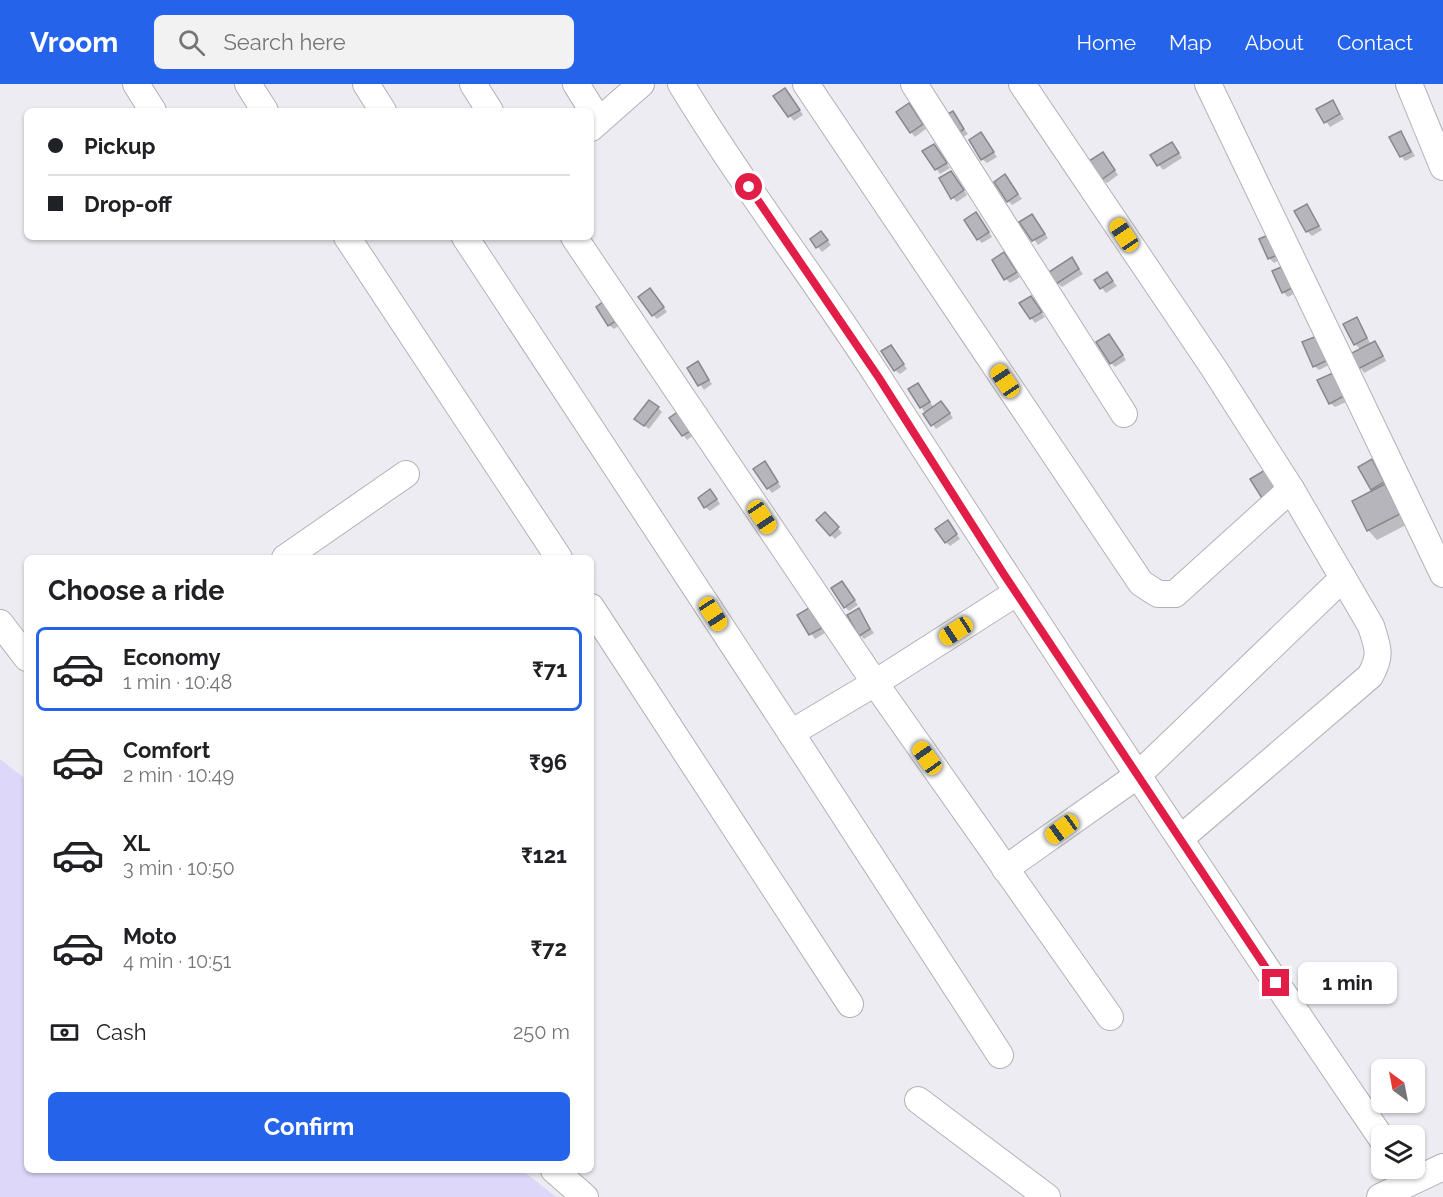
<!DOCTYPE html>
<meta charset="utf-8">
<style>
body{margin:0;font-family:Raleway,sans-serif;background:#f2f2f2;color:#202124;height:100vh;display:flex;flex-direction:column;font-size:22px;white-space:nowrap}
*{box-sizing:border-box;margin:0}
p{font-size:20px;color:#757577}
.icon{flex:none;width:33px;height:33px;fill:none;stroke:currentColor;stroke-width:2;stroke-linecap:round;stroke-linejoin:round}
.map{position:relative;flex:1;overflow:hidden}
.sheet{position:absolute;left:24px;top:471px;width:570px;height:618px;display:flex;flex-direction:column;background:#fff;border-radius:9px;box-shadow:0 2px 4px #0004}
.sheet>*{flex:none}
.top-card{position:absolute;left:24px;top:24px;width:570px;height:132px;border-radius:9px;box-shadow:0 2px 4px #0004;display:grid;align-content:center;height:132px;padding:0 24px;background:#fff}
.needle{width:39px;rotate:328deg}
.tools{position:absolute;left:1371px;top:975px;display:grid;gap:12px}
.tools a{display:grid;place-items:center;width:54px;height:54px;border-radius:9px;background:#fff;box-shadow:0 2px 4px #0004;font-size:30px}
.end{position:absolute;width:27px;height:27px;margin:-14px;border:8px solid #e11d48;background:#fff;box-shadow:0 0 0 3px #fff}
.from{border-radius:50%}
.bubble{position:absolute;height:42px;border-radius:9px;background:#fff;box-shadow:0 2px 4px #0004;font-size:20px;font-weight:700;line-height:42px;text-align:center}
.car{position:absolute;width:18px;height:36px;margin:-18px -9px;border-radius:8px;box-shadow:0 0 4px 2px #0007;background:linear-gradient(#f5c518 24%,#345 0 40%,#f5c518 0 76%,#345 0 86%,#f5c518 0)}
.top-card b{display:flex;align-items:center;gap:21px;height:57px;font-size:22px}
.top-card b+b{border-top:2px solid #e0e0e0}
.top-card i{width:15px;height:15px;background:#202124}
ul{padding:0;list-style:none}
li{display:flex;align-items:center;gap:18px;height:84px;margin:0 12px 9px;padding:0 12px;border:3px solid transparent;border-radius:9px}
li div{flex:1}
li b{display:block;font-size:22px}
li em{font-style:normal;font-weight:700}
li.on{border-color:#2563eb}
li>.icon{width:54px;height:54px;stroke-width:1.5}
h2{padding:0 24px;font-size:27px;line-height:72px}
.pay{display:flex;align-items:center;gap:15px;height:66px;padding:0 24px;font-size:22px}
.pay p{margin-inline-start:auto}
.button{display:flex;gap:12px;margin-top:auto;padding:12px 24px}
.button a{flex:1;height:69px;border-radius:9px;background:#2563eb;color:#fff;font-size:24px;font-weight:700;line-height:69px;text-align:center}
header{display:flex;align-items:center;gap:36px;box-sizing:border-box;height:84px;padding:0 30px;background:#2563eb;color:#fff}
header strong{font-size:28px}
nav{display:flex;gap:33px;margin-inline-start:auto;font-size:21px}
.search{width:420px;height:54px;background:#f2f2f2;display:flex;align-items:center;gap:15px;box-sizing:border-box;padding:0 21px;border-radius:9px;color:#757577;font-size:22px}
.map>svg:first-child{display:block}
</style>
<header>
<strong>Vroom</strong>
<div class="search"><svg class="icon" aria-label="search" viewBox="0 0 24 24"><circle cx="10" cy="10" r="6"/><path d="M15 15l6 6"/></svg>Search here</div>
<nav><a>Home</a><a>Map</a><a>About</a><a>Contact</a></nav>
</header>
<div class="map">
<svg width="1443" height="1113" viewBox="0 0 1443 1113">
<rect width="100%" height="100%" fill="#edecf2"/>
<polygon fill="#ddd8f9" points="0,675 27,696 27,1086 522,1086 556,1113 0,1113"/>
<g fill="#0003">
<polygon points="789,11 803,31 794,37 775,13"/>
<polygon points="1332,17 1344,35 1330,43 1318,26"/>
<polygon points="913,25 926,45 915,53 911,48"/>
<polygon points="952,29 968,50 956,57"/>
<polygon points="1401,49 1405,54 1415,72 1405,77 1401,72"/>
<polygon points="985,55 997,73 987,79 982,75"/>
<polygon points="934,61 950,84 940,90 924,68"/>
<polygon points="1176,64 1182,74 1163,86 1152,72"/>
<polygon points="1107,74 1118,91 1107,99 1102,95"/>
<polygon points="1005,92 1022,115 1012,121 1008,117"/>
<polygon points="955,93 967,111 957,118 953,114"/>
<polygon points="1307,122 1322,146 1312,152 1307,147"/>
<polygon points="980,134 992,153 982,159 978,155"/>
<polygon points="1036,136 1048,154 1038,161 1022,138"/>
<polygon points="1272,150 1285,173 1274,179 1269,174"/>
<polygon points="825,153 831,161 822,168 812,155"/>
<polygon points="1004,169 1020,193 1010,199 1006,195"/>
<polygon points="1072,175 1083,190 1062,203 1057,199"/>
<polygon points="1290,187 1299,207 1288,213 1283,208"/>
<polygon points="1107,190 1117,202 1106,209 1096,197"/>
<polygon points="654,210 667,228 657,235 653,231"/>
<polygon points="1031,214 1045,233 1035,239 1031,234"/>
<polygon points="607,217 623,239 614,245 609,241"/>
<polygon points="1356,235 1361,240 1371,261 1374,259 1379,263 1386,277 1364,289 1352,271 1361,266 1355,260"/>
<polygon points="1317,253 1331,280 1319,286 1314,282"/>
<polygon points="1113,256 1126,276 1115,283 1111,279"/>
<polygon points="895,267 907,285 900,290 895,286"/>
<polygon points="697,279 712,300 704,306 689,284"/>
<polygon points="1337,295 1348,317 1335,323 1330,319"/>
<polygon points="922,306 934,324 946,323 953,334 936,345 921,323"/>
<polygon points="658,324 662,328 649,345 641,339"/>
<polygon points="671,334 695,350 687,356"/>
<polygon points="1372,377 1388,403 1386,404 1394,412 1408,440 1377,456 1368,446 1375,407 1372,405"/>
<polygon points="769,384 781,403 772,409 768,404"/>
<polygon points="715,412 720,420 710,427 705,423"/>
<polygon points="829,434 842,449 835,455 831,451"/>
<polygon points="952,443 960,455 950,462 946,458"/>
<polygon points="842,499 858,521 849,527 845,523"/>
<polygon points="809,526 825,549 815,555 799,531"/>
<polygon points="858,526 874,549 864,555 860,551"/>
</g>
<g fill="#b6b5bb" stroke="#88878d" stroke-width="1.5">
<polygon points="785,4 800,26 788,33 773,12"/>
<polygon points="1333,16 1340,30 1324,39 1316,25"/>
<polygon points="909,19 923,40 910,49 896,28"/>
<polygon points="953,27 964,45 951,54 939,35"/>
<polygon points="1401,47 1411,68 1400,73 1389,53"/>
<polygon points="981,48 994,68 981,76 969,56"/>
<polygon points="1172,58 1179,69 1157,82 1150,71"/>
<polygon points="934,60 947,79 935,86 922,67"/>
<polygon points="1103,68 1115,86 1101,96 1089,77"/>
<polygon points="951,87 964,106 951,115 939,94"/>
<polygon points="1005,90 1018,110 1007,118 994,98"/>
<polygon points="1307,120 1319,142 1306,148 1294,127"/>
<polygon points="976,128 989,148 977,156 964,136"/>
<polygon points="1032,130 1045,150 1032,157 1019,138"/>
<polygon points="821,147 828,156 816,164 810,155"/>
<polygon points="1273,149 1282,169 1268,175 1259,155"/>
<polygon points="1004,168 1017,188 1004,196 992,176"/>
<polygon points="1072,173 1079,185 1056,200 1049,188"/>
<polygon points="1286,181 1296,202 1282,209 1272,187"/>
<polygon points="1107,188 1113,197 1100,205 1094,196"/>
<polygon points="650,204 664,223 652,232 638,213"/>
<polygon points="1031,212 1042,228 1030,235 1019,219"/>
<polygon points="607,215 620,234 608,242 596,223"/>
<polygon points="1357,233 1367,254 1354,261 1343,240"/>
<polygon points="1109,250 1123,271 1110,280 1096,258"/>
<polygon points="1317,252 1328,276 1313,283 1302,258"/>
<polygon points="1375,257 1383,272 1358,285 1350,270"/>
<polygon points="891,261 904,280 894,287 881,267"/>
<polygon points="698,277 709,296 698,302 687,284"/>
<polygon points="1333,289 1344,312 1329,320 1317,296"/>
<polygon points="918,299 930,318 920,324 908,305"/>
<polygon points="649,316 659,323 644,342 634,335"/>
<polygon points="941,317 950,329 931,342 923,330"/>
<polygon points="679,327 692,346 682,352 669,334"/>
<polygon points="1372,375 1384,398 1371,406 1358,383"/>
<polygon points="765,377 778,398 767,405 753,385"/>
<polygon points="1265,386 1280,409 1265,419 1250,395"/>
<polygon points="1385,400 1400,430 1367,447 1352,417"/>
<polygon points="710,405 717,415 704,424 698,414"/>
<polygon points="825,428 839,443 830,452 816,436"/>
<polygon points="948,436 957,450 945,459 935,445"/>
<polygon points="842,497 855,516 844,524 831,504"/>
<polygon points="809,524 822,544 809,551 797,531"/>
<polygon points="859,524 870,545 859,552 847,531"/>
</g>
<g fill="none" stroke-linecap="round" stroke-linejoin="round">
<g stroke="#b2b1b7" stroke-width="28">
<g id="minor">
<polyline points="136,0 153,27"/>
<polyline points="248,0 265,27"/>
<polyline points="366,0 383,27"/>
<polyline points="473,0 490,27"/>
<polyline points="576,0 599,37"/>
<path d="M 681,0 C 743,102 816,196 880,296 C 1044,551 1211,804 1382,1055"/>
<polyline points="806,0 1141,499 1158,510 1175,510 1291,405"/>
<polyline points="914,0 1124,330"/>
<path d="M 1022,0 L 1213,283 L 1291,405 L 1371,542 C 1378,564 1382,571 1370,592 L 1181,754"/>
<polyline points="1208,0 1443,490"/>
<polyline points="1409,0 1443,83"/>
<polyline points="591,44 641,0"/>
<polyline points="347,153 559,474"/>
<polyline points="465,153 791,649 1000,971"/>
<polyline points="574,153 875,599 1110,933"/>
<polyline points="285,474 406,390"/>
<polyline points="591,523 850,920"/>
<polyline points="0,539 27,574"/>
<polyline points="791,649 875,599 1016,509"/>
<polyline points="1005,785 1138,691 1343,494"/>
<polyline points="918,1016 1047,1113"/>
<polyline points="554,1086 585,1113"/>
<polyline points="1380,1113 1443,1083"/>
</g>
</g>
<use href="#minor" stroke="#fff" stroke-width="26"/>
</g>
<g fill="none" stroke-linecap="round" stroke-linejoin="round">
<polyline stroke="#e11d48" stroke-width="8" points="749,103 879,294 1003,489 1276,899"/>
</g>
</svg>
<div class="tools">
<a><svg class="needle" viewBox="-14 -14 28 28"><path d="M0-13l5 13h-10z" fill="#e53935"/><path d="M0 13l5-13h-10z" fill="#757577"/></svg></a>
<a><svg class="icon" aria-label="layers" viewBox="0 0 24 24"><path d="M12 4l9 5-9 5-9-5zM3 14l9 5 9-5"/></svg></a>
</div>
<i class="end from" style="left:749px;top:103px"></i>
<i class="end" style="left:1276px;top:899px"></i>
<div class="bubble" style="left:1298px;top:878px;width:99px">1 min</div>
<i class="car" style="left:1124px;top:151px;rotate:326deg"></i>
<i class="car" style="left:1005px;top:297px;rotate:326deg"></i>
<i class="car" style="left:762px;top:433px;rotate:146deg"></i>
<i class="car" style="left:713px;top:530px;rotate:147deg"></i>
<i class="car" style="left:956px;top:547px;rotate:237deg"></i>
<i class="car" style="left:927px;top:674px;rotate:325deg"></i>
<i class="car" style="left:1062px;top:745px;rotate:234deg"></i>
<div class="top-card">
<b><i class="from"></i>Pickup</b>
<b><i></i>Drop-off</b>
</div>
<section class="sheet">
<h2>Choose a ride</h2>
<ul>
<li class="on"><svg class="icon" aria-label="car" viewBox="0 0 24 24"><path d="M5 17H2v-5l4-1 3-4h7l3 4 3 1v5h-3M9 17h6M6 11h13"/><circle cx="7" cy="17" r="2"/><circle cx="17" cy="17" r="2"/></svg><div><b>Economy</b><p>1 min · 10:48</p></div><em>₹71</em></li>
<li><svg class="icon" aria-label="car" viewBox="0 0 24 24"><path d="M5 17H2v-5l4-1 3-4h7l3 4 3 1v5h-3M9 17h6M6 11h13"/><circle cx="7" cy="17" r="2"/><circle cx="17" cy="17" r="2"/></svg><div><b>Comfort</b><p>2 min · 10:49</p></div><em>₹96</em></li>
<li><svg class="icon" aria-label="car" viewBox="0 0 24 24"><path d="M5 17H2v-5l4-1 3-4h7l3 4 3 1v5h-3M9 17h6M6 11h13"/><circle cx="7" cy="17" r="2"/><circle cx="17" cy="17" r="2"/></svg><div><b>XL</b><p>3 min · 10:50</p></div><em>₹121</em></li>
<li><svg class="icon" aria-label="car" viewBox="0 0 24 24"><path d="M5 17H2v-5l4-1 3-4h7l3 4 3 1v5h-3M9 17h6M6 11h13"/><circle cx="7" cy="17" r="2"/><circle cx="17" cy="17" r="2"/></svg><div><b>Moto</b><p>4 min · 10:51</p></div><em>₹72</em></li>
</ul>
<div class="pay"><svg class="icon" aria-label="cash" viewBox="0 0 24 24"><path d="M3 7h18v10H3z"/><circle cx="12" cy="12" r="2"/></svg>Cash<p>250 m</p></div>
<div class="button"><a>Confirm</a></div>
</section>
</div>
